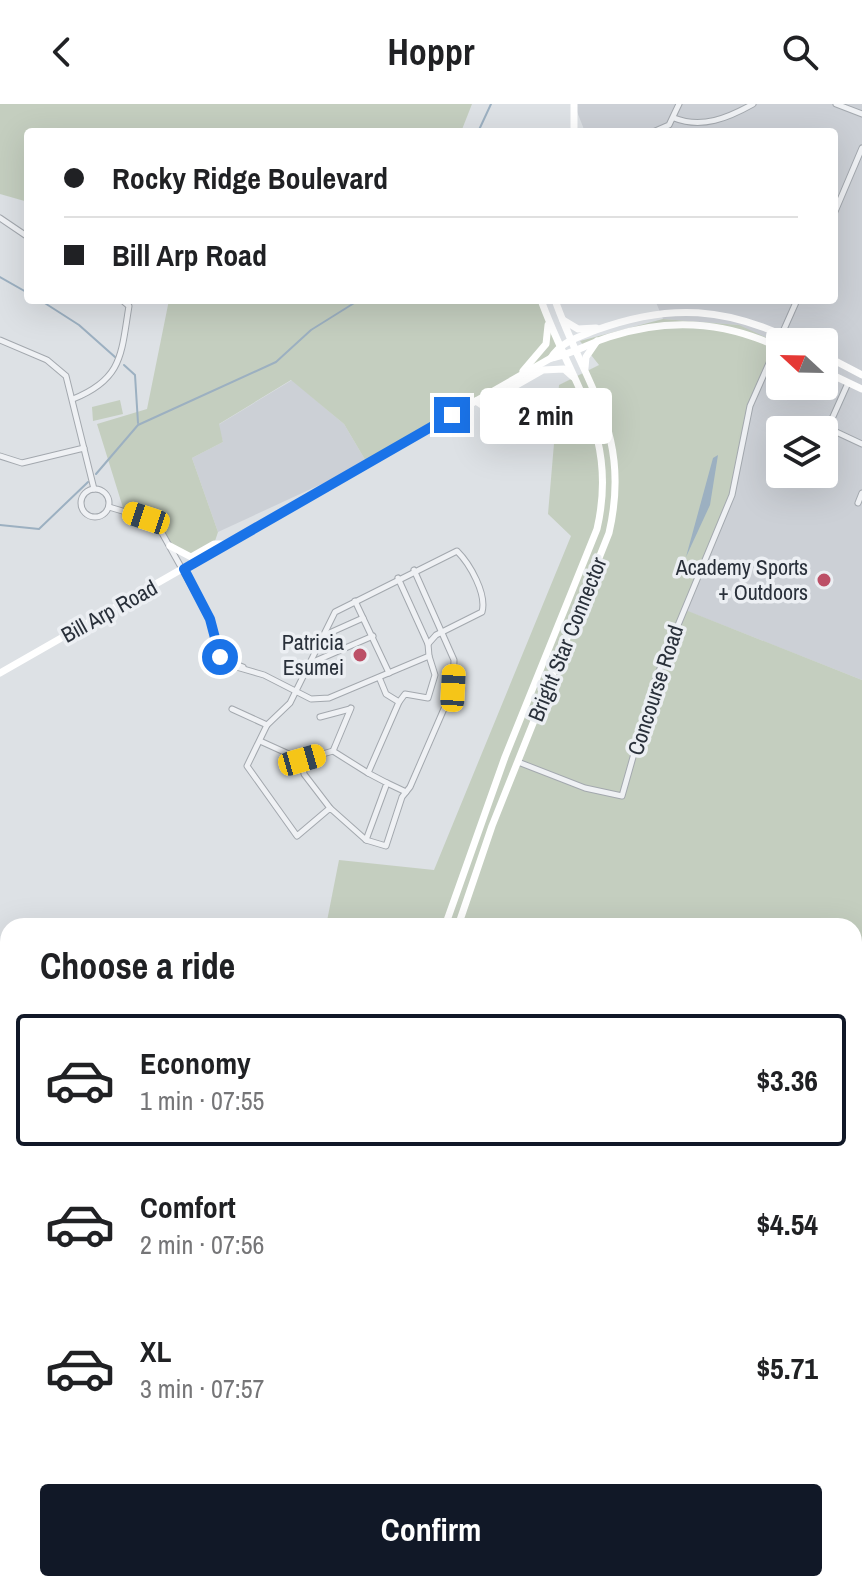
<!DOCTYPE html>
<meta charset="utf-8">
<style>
body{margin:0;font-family:"Archivo Narrow",sans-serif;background:#f2f2f2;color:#202124;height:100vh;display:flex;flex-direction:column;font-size:30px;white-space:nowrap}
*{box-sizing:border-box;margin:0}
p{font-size:26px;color:#757577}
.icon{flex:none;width:44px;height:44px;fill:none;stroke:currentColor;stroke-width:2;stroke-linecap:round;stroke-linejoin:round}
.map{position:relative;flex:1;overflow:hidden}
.sheet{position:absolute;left:0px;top:814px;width:862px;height:674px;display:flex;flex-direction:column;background:#fff;border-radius:24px 24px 0 0;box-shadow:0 8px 32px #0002}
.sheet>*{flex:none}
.guide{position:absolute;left:24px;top:24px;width:814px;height:176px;border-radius:8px;box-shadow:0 8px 32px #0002;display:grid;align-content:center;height:176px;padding:0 40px;background:#fff}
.needle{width:52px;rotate:292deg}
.controls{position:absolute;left:766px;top:224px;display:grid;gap:16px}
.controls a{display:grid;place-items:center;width:72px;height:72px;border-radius:8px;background:#fff;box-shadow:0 8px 32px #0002;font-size:40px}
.end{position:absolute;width:36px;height:36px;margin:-18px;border:10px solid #1a73e8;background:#fff;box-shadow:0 0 0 4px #fff}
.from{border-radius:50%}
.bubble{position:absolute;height:56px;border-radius:8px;background:#fff;box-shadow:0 8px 32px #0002;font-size:26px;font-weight:700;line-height:56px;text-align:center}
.car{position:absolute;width:24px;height:48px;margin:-24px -12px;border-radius:10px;box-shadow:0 0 6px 2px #0007;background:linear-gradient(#f5c518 24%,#345 0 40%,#f5c518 0 76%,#345 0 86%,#f5c518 0)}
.guide b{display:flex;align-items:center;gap:28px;height:76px;font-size:30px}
.guide b+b{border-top:2px solid #e0e0e0}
.guide i{width:20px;height:20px;background:#202124}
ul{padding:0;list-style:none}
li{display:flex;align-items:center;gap:24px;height:132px;margin:0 16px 12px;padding:0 24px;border:4px solid transparent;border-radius:8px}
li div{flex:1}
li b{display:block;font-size:30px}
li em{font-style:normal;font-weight:700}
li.current{border-color:#111827}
li>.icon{width:72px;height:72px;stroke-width:1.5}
h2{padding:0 40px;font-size:36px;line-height:96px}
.action{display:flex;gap:16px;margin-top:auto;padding:16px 40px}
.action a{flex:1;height:92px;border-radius:8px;background:#111827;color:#fff;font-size:32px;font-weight:700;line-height:92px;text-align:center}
header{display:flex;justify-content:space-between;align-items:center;height:104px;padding:0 40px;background:#fff;font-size:36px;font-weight:700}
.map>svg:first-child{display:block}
</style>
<header><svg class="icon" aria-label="back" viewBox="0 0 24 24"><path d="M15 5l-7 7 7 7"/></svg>Hoppr<svg class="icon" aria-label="search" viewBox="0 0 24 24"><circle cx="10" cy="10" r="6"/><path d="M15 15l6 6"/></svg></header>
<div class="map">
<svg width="862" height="1487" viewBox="0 0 862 1487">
<rect width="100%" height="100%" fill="#dde1e5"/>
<g fill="#ccd0d6" fill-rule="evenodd">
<path d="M 574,0 L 862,0 L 862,576 L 682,505 L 739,221 L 663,215 L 655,196 L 834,196 L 834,28 L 585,28 ZM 780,238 L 824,238 L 824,282 L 780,282 ZM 780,326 L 824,326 L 824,370 L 780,370 Z"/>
<polygon points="292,276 344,320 367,359 218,428 192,354 223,338 218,321"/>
<polygon points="0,966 8,969 8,1340 0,1339"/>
</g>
<g fill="#c4cebf">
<polygon points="0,0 472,0 461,28 28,28 28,98 0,90"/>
<path d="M 169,196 L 541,196 L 561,243 L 551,254 L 367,359 L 344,320 L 291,276 L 219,320 L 223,338 L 192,354 L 218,428 L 214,440 L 191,453 C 163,438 154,416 124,407 L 97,320 L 147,305 Z"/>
<polygon points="663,215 739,221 776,238 750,302 732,391 683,505 862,576 862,1439 854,1436 854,822 326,822 339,756 434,766 571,432 548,410 559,281 599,261 580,237"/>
<polygon points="120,296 123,310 93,317 92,303"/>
<polygon points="0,1452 8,1454 8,1480 393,1480 393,1487 0,1487"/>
</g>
<polygon fill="#9cb0c1" points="718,351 710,401 686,453 713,354"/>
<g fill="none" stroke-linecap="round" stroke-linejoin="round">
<g stroke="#9cb0c1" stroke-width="2">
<polyline points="478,28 491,0"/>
<polyline points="0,173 28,189"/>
<polyline points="40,196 79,221 115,253"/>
<polyline points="124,261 135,271 138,319"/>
<polyline points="96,370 138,321 276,258 311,226 359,196"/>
<polyline points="0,421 39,425 88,378"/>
<polyline points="854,1160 862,1167"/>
</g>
<g stroke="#a3a8ae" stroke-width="7">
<g id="street">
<polyline points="836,0 862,10"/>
<path d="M 674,14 C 702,25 728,14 753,0"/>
<polyline points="653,28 669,21 679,0"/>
<polyline points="834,110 862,44"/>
<polyline points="0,114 28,133"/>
<polyline points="0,236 47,256 66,272 94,385"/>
<polyline points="848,279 831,317 832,326 862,340"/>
<path d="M 73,295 C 123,275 121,250 129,202 L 122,196"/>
<polyline points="0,352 22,359 84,344"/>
<circle cx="95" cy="399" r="14"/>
<polyline points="858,399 862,389"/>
<path d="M 109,403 L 146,414 L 162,429 L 210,515 L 220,553 L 226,560 L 264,571 L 311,595 L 329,594 L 429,552 L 428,540 L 436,531 L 482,508 C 487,490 470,460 457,447 L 335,508 L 290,599 L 267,621 L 247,662 L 297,732 L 330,704 L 366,736 L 387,679 L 368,669 L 399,598 L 386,590 L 379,573"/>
<polyline points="398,474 428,540"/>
<polyline points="355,497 389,569"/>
<polyline points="325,531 363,514"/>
<polyline points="225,556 243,563"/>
<polyline points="313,558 373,532"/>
<polyline points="399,598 405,590 428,594 435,571 429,552"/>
<polyline points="232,605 267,621"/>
<polyline points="320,613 350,605"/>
<polyline points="260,637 302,656 333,647 351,604"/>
<polyline points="333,647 368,669"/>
<polyline points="302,656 304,670 330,704"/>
<polyline points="518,658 585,684 622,692 654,579 732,391 750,302 797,196"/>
<polyline points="387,679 406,688"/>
<polyline points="366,736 386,742 402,693 410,683 453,584 454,556 414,466"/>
<polyline points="0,1056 8,996"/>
</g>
</g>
<use href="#street" stroke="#eff1f4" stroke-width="5"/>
<g stroke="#fff" stroke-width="7">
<polyline points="574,28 574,0"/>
<polyline points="563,216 578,225 596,224"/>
<polyline points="824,251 862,271"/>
<path d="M 551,254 C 560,238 579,233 596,226 C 670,199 727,203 797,238"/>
<polyline points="585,264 586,253 597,237"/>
<polyline points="523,267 546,240 548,221"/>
<polyline points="824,267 862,285"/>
<polyline points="476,297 482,301 543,266 564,265 573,273"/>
<polyline points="170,442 191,453 214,440 227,440"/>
<path d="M 0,569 L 551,254 C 570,251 590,239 609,233 C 667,214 725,217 780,244"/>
<path d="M 445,822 L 505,653 L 597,425 C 619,330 571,280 541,196"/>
<path d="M 458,822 L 492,722 L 609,429 C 632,329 586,284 555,196"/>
<polyline points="0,1347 8,1349"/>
<polyline points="451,1480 470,1487"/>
</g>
</g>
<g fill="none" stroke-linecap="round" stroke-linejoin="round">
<polyline stroke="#1a73e8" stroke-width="10" points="220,553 210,515 184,465 452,311"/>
</g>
<g fill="#bc5067" stroke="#eceff3" stroke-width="3">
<circle cx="824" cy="476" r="8"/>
<circle cx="360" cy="551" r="8"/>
</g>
<g text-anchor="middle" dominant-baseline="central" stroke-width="7" stroke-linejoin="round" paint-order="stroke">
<g font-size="22" fill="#29303a" stroke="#eceff3" text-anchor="end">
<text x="808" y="463">Academy Sports<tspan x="808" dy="25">+ Outdoors</tspan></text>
<text x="344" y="538">Patricia<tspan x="344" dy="25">Esumei</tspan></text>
</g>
<g font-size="22" fill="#29303a" stroke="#eceff3">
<text transform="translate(109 507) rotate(-29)">Bill Arp Road</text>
<text transform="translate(567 535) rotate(-68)">Bright Star Connector</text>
<text transform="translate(655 586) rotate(-72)">Concourse Road</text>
</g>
</g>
</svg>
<div class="controls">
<a><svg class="needle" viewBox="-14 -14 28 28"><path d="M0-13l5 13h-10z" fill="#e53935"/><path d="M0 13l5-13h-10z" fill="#757577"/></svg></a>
<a><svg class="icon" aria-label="layers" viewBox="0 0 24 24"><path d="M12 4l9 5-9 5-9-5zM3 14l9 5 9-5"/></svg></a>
</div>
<i class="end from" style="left:220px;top:553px"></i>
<i class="end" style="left:452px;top:311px"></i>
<div class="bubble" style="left:480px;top:284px;width:132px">2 min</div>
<i class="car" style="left:146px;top:414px;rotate:288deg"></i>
<i class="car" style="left:453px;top:584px;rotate:3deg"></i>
<i class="car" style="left:302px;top:656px;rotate:74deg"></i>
<div class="guide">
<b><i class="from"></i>Rocky Ridge Boulevard</b>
<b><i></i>Bill Arp Road</b>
</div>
<section class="sheet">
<h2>Choose a ride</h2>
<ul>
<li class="current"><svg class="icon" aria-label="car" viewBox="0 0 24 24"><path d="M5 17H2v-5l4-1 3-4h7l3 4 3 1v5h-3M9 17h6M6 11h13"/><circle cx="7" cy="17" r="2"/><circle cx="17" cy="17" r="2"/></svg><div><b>Economy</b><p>1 min · 07:55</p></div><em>$3.36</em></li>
<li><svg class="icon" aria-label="car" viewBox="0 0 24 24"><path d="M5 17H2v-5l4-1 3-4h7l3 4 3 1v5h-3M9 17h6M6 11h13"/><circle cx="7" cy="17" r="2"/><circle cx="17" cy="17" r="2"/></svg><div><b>Comfort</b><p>2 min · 07:56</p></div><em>$4.54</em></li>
<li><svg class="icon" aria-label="car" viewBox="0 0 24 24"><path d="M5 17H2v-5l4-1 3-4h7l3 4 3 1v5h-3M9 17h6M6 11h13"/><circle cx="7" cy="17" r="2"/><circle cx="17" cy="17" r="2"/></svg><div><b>XL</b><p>3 min · 07:57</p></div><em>$5.71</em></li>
</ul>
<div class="action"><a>Confirm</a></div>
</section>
</div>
